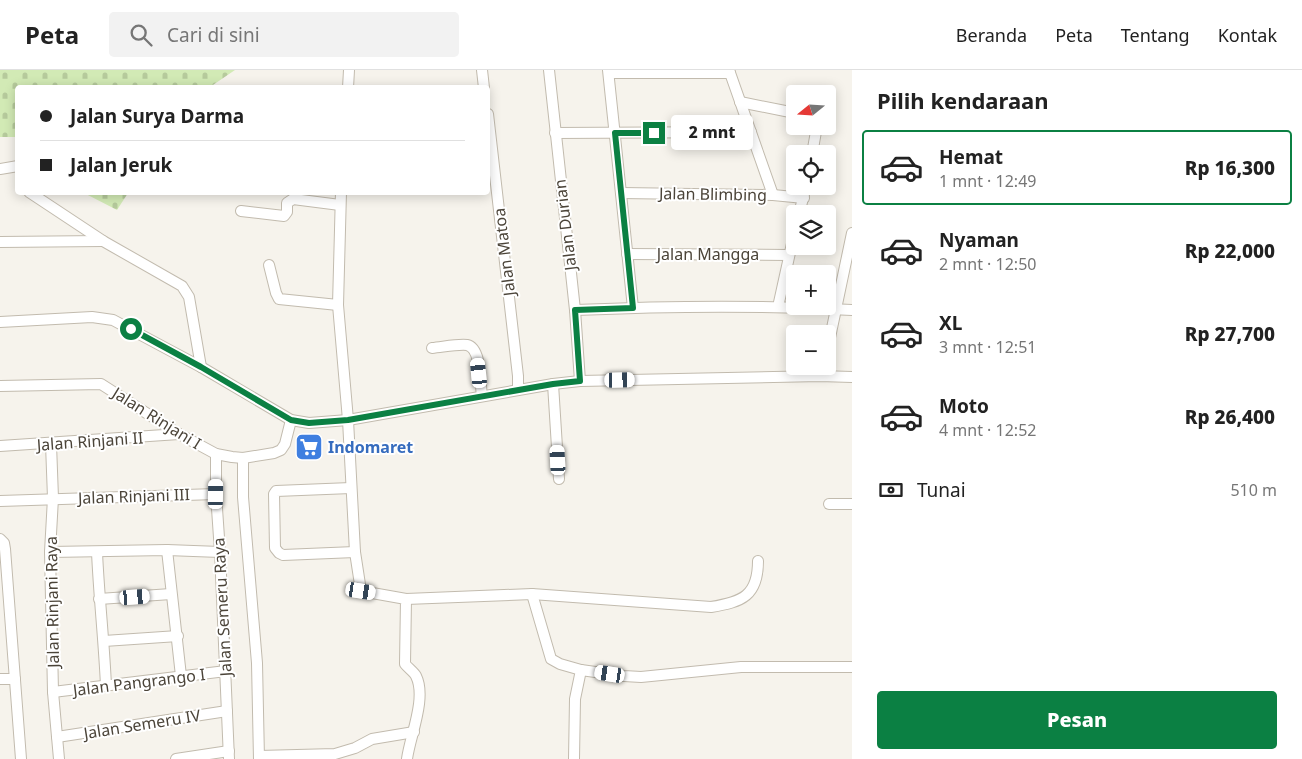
<!DOCTYPE html>
<html lang="id">
<meta charset="utf-8">
<style>
body{margin:0;font-family:"Noto Sans",sans-serif;background:#f2f2f2;color:#222;height:100vh;display:flex;flex-direction:column;font-size:19px;white-space:nowrap}
*{box-sizing:border-box;margin:0}
p{font-size:16px;color:#767676}
.icon{flex:none;width:28px;height:28px;fill:none;stroke:currentColor;stroke-width:2;stroke-linecap:round;stroke-linejoin:round}
.map{position:relative;flex:1;overflow:hidden}
.drawer{display:flex;flex-direction:column;background:#fff;width:450px}
.drawer>*{flex:none}
.top-card{position:absolute;left:15px;top:15px;width:475px;height:110px;border-radius:5px;box-shadow:0 2px 12px #0003;display:grid;align-content:center;height:110px;padding:0 25px;background:#fff}
.needle{width:32px;rotate:252deg}
.controls{position:absolute;left:786px;top:15px;display:grid;gap:10px}
.controls a{display:grid;place-items:center;width:50px;height:50px;border-radius:5px;background:#fff;box-shadow:0 2px 12px #0003;font-size:25px}
.end{position:absolute;width:22px;height:22px;margin:-11px;border:6px solid #0b8043;background:#fff;box-shadow:0 0 0 2px #fff}
.from{border-radius:50%}
.bubble{position:absolute;height:35px;border-radius:5px;background:#fff;box-shadow:0 2px 12px #0003;font-size:16px;font-weight:800;line-height:35px;text-align:center}
.car{position:absolute;width:15px;height:30px;margin:-15px -8px;border-radius:6px;box-shadow:0 0 4px 1px #0007;background:linear-gradient(#fff 24%,#345 0 40%,#fff 0 76%,#345 0 86%,#fff 0)}
.top-card b{display:flex;align-items:center;gap:18px;height:48px;font-size:19px}
.top-card b+b{border-top:1px solid #e0e0e0}
.top-card i{width:12px;height:12px;background:#222}
ul{padding:0;list-style:none}
li{display:flex;align-items:center;gap:15px;height:75px;margin:0 10px 8px;padding:0 15px;border:2px solid transparent;border-radius:5px}
li div{flex:1}
li b{display:block;font-size:19px}
li em{font-style:normal;font-weight:800}
li.active{border-color:#0b8043}
li>.icon{width:45px;height:45px;stroke-width:1.5}
h2{padding:0 25px;font-size:22px;line-height:60px}
.pay{display:flex;align-items:center;gap:12px;height:55px;padding:0 25px;font-size:19px}
.pay p{margin-inline-start:auto}
.button{display:flex;gap:10px;margin-top:auto;padding:10px 25px}
.button a{flex:1;height:58px;border-radius:5px;background:#0b8043;color:#fff;font-size:20px;font-weight:800;line-height:58px;text-align:center}
header{display:flex;align-items:center;gap:30px;box-sizing:border-box;height:70px;padding:0 25px;background:#fff;border-bottom:1px solid #e0e0e0}
header strong{font-size:24px}
nav{display:flex;gap:28px;margin-inline-start:auto;font-size:18px}
.search{width:350px;height:45px;background:#f2f2f2;display:flex;align-items:center;gap:12px;box-sizing:border-box;padding:0 18px;border-radius:5px;color:#767676;font-size:19px}
main{display:flex;flex:1;min-height:0}
.map>svg:first-child{display:block}
</style>
<header>
<strong>Peta</strong>
<div class="search"><svg class="icon" aria-label="search" viewBox="0 0 24 24"><circle cx="10" cy="10" r="6"/><path d="M15 15l6 6"/></svg>Cari di sini</div>
<nav><a>Beranda</a><a>Peta</a><a>Tentang</a><a>Kontak</a></nav>
</header>
<main>
<div class="map">
<svg width="852" height="689" viewBox="0 0 852 689">
<defs>
<pattern id="cemetery-stones" width="16" height="16" patternUnits="userSpaceOnUse" patternTransform="scale(1.25)"><rect width="16" height="16" fill="#d2eab5"/><path d="M2 7V4a2 2 0 0 1 4 0v3zM10 15v-3a2 2 0 0 1 4 0v3z" fill="#b6ca9c"/></pattern>
</defs>
<rect width="100%" height="100%" fill="#f6f3ec"/>
<g fill="url(#cemetery-stones)">
<polygon points="0,0 235,0 210,17 18,18 17,67 0,67"/>
<polygon points="84,123 128,123 117,140"/>
</g>
<g fill="none" stroke-linecap="round" stroke-linejoin="round">
<g stroke="#c2bbae" stroke-width="12">
<g id="street">
<polyline points="482,0 484,18"/>
<polyline points="549,0 575,240 580,311"/>
<polyline points="608,0 633,238"/>
<polyline points="729,0 773,125"/>
<polyline points="609,3 730,3"/>
<polyline points="348,18 349,0"/>
<polyline points="740,32 795,43"/>
<polyline points="488,44 518,306 518,320"/>
<polyline points="555,63 751,62"/>
<polyline points="812,84 817,56"/>
<polyline points="0,99 18,96"/>
<polyline points="29,122 103,171 182,216 189,227 201,297"/>
<path d="M 341,122 L 338,235 L 348,350 L 355,482 L 361,521 L 406,529 L 405,594 C 408,598 414,602 416,606 C 427,628 410,666 407,689"/>
<polyline points="621,123 773,125 804,128"/>
<polyline points="241,141 284,146 287,142 287,133 293,129 340,135"/>
<polyline points="799,144 806,116"/>
<polyline points="0,172 103,171"/>
<polyline points="627,184 789,185"/>
<polyline points="269,195 276,223 279,229 338,235"/>
<polyline points="778,237 795,160"/>
<path d="M 575,240 C 667,236 760,235 852,240"/>
<polyline points="0,252 92,247 113,250 201,297 291,350 309,353 348,350 553,314 580,311 820,306 852,307"/>
<polyline points="828,277 852,163"/>
<path d="M 432,278 C 443,277 457,274 467,275 C 482,278 480,315 482,326"/>
<polyline points="553,314 559,409"/>
<polyline points="0,316 101,314 179,364 216,384 232,387 243,388 274,383 281,380 285,374 291,350"/>
<polyline points="51,374 53,428 50,482 53,622 59,689"/>
<polyline points="0,376 179,364"/>
<polyline points="216,384 216,424 220,482 229,689"/>
<polyline points="243,388 243,427 257,593 259,689"/>
<polyline points="351,418 276,421 274,424 275,478 279,483 283,485 355,482"/>
<polyline points="0,431 216,424"/>
<polyline points="829,434 852,434"/>
<polyline points="0,469 4,473 5,479 21,689"/>
<polyline points="167,480 181,606"/>
<polyline points="50,482 167,480 220,482"/>
<path d="M 97,482 C 99,527 104,571 106,616"/>
<polyline points="532,524 551,589 560,594 581,600 624,606 641,607 741,597 852,597"/>
<polyline points="99,529 171,524"/>
<path d="M 406,529 L 532,524 L 711,537 C 742,532 758,526 758,491"/>
<polyline points="104,571 178,566"/>
<polyline points="0,609 15,609"/>
<polyline points="53,622 226,601"/>
<polyline points="57,667 227,641"/>
<polyline points="259,686 335,684 355,678 372,669 414,662"/>
<polyline points="176,689 229,681"/>
<polyline points="574,689 575,629 581,600"/>
</g>
</g>
<use href="#street" stroke="#fff" stroke-width="10"/>
</g>
<g fill="none" stroke-linecap="round" stroke-linejoin="round">
<polyline stroke="#0b8043" stroke-width="6" points="131,259 201,297 291,350 309,353 348,350 553,314 580,311 575,240 633,238 615,63 654,63"/>
</g>
<defs>
<g id="supermarket-square" transform="scale(1.4375)"><rect x="-9" y="-9" width="18" height="18" rx="4" fill="#3f7fe0" stroke="#fff"/><path d="M-6-5.5h2.5l.6 2H6L4.5 2H-2.5L-4.4-4H-6ZM-1.5 3.2a1.3 1.3 0 1 0 .1 0ZM3 3.2a1.3 1.3 0 1 0 .1 0Z" fill="#fff"/></g>
</defs>
<g fill-rule="evenodd">
<use href="#supermarket-square" x="309" y="377"/>
</g>
<g text-anchor="middle" dominant-baseline="central" stroke-width="4" stroke-linejoin="round" paint-order="stroke">
<g font-size="16" fill="#4b4439" stroke="#fff">
<text transform="translate(713 124) rotate(1)">Jalan Blimbing</text>
<text transform="translate(565 155) rotate(-97)">Jalan Durian</text>
<text transform="translate(504 182) rotate(-97)">Jalan Matoa</text>
<text x="708" y="184">Jalan Mangga</text>
<text transform="translate(157 348) rotate(32)">Jalan Rinjani I</text>
<text transform="translate(90 371) rotate(-4)">Jalan Rinjani II</text>
<text transform="translate(134 426) rotate(-2)">Jalan Rinjani III</text>
<text transform="translate(52 532) rotate(-91)">Jalan Rinjani Raya</text>
<text transform="translate(222 537) rotate(-93)">Jalan Semeru Raya</text>
<text transform="translate(139 612) rotate(-7)">Jalan Pangrango I</text>
<text transform="translate(142 654) rotate(-9)">Jalan Semeru IV</text>
</g>
<g font-size="16" font-weight="bold" fill="#366cbe" stroke="#fff" text-anchor="start">
<text x="328" y="377">Indomaret</text>
</g>
</g>
</svg>
<div class="controls">
<a><svg class="needle" viewBox="-14 -14 28 28"><path d="M0-13l5 13h-10z" fill="#e53935"/><path d="M0 13l5-13h-10z" fill="#767676"/></svg></a>
<a><svg class="icon" aria-label="locate" viewBox="0 0 24 24"><circle cx="12" cy="12" r="6"/><path d="M12 2v4M12 18v4M2 12h4M18 12h4"/></svg></a>
<a><svg class="icon" aria-label="layers" viewBox="0 0 24 24"><path d="M12 4l9 5-9 5-9-5zM3 14l9 5 9-5"/></svg></a>
<a>+</a>
<a>−</a>
</div>
<i class="end from" style="left:131px;top:259px"></i>
<i class="end" style="left:654px;top:63px"></i>
<div class="bubble" style="left:671px;top:45px;width:82px">2 mnt</div>
<i class="car" style="left:479px;top:303px;rotate:354deg"></i>
<i class="car" style="left:620px;top:310px;rotate:89deg"></i>
<i class="car" style="left:558px;top:390px;rotate:357deg"></i>
<i class="car" style="left:216px;top:424px;rotate:1deg"></i>
<i class="car" style="left:361px;top:521px;rotate:99deg"></i>
<i class="car" style="left:135px;top:527px;rotate:86deg"></i>
<i class="car" style="left:610px;top:604px;rotate:279deg"></i>
<div class="top-card">
<b><i class="from"></i>Jalan Surya Darma</b>
<b><i></i>Jalan Jeruk</b>
</div>
</div>
<section class="drawer">
<h2>Pilih kendaraan</h2>
<ul>
<li class="active"><svg class="icon" aria-label="car" viewBox="0 0 24 24"><path d="M5 17H2v-5l4-1 3-4h7l3 4 3 1v5h-3M9 17h6M6 11h13"/><circle cx="7" cy="17" r="2"/><circle cx="17" cy="17" r="2"/></svg><div><b>Hemat</b><p>1 mnt · 12:49</p></div><em>Rp 16,300</em></li>
<li><svg class="icon" aria-label="car" viewBox="0 0 24 24"><path d="M5 17H2v-5l4-1 3-4h7l3 4 3 1v5h-3M9 17h6M6 11h13"/><circle cx="7" cy="17" r="2"/><circle cx="17" cy="17" r="2"/></svg><div><b>Nyaman</b><p>2 mnt · 12:50</p></div><em>Rp 22,000</em></li>
<li><svg class="icon" aria-label="car" viewBox="0 0 24 24"><path d="M5 17H2v-5l4-1 3-4h7l3 4 3 1v5h-3M9 17h6M6 11h13"/><circle cx="7" cy="17" r="2"/><circle cx="17" cy="17" r="2"/></svg><div><b>XL</b><p>3 mnt · 12:51</p></div><em>Rp 27,700</em></li>
<li><svg class="icon" aria-label="car" viewBox="0 0 24 24"><path d="M5 17H2v-5l4-1 3-4h7l3 4 3 1v5h-3M9 17h6M6 11h13"/><circle cx="7" cy="17" r="2"/><circle cx="17" cy="17" r="2"/></svg><div><b>Moto</b><p>4 mnt · 12:52</p></div><em>Rp 26,400</em></li>
</ul>
<div class="pay"><svg class="icon" aria-label="cash" viewBox="0 0 24 24"><path d="M3 7h18v10H3z"/><circle cx="12" cy="12" r="2"/></svg>Tunai<p>510 m</p></div>
<div class="button"><a>Pesan</a></div>
</section>
</main>
